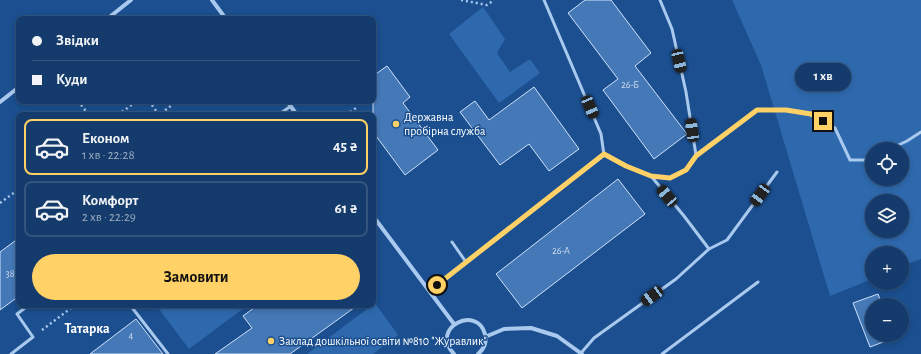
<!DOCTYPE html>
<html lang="uk">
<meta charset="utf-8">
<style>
body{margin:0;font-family:"Alegreya Sans",sans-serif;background:#1d4271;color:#f1f3f6;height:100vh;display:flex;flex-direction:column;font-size:15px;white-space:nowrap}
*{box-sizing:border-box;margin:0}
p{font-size:13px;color:#9dadc1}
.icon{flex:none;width:22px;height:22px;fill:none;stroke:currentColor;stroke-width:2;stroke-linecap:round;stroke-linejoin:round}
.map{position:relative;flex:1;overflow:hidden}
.details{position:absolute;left:16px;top:112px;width:360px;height:196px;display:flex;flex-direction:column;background:#143b6b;border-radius:8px;box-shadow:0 2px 6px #0003,0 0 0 1px #33557e}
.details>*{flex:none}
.hud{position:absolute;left:16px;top:16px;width:360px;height:88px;border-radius:8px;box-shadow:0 2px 6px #0003,0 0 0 1px #33557e;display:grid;align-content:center;height:88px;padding:0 16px;background:#143b6b}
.controls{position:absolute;left:865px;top:142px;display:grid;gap:8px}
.controls a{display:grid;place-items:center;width:44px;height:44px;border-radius:50%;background:#143b6b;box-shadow:0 2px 6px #0003,0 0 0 1px #33557e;font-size:20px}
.end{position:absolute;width:18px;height:18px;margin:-9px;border:5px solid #ffd166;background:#111;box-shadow:0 0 0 2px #111}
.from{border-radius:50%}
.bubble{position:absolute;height:28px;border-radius:14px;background:#143b6b;box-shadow:0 2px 6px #0003,0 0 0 1px #33557e;font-size:13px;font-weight:700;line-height:28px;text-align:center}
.car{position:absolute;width:12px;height:24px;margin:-12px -6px;border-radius:5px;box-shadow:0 0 3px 1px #0007;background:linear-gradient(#222 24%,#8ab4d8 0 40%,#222 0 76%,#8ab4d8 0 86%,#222 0)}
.hud b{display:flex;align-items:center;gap:14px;height:38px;font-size:15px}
.hud b+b{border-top:1px solid #33557e}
.hud i{width:10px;height:10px;background:#f1f3f6}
ul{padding:7px 0 0;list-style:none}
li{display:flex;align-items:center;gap:12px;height:56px;margin:0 8px 6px;padding:0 8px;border:2px solid #33557e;border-radius:8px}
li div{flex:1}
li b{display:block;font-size:15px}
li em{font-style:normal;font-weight:700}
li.active{border-color:#ffd166}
li>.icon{width:36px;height:36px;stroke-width:1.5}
.primary-button{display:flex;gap:8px;margin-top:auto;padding:8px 16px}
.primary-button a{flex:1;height:46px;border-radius:24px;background:#ffd166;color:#111;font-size:16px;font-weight:700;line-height:46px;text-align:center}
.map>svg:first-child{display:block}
</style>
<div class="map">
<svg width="921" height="354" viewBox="0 0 921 354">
<rect width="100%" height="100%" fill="#1b4f8f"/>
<g fill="#2e69ad" fill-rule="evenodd">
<path d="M 732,0 L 921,0 L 921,259 L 902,266 L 902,253 L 872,253 L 872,279 L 830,296 L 761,65 ZM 872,149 L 902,149 L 902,179 L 872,179 ZM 872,201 L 902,201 L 902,231 L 872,231 Z"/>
<polygon points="483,7 505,39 497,53 510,72 530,59 540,73 499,103 449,34"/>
<polygon points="375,303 398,335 373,354 307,354"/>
<polygon points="156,305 248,305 189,349"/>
</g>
<g fill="#4478b7" stroke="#cfe3fa">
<polygon points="585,0 611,0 651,53 635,66 687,134 654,159 603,90 618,79 568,13"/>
<polygon points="387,66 410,97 403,103 438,150 405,175 373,132 373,76"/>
<polygon points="534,87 579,149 549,171 529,144 500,165 460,112 475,101 489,120"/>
<polygon points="618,179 645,214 522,308 496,274"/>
<polygon points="19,238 19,296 0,310 0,252"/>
<polygon points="878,294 882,305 872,305 872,335 893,335 894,338 870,347 853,303"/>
<polygon points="258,305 358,305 290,354 215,354 252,328 243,316"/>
<polygon points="136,319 163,354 90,354"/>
</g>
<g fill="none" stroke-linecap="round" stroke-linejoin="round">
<g stroke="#a9c9ee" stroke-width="2.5" stroke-dasharray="2 3" stroke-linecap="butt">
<polyline points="461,0 487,5 494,0"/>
<polyline points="78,101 89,115"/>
<polyline points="149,101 159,115 177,101"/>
<polyline points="118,115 137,101"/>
<polyline points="346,115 356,108"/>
<polyline points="0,203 19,189"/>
<polyline points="42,330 75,305"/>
</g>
<g stroke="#a9c9ee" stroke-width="3">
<polyline points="544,0 601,134 604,155"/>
<polyline points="660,0 672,29 686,92 696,155"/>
<polyline points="278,115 291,106"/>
<polyline points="890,149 907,141 921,132"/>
<polyline points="604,155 626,166 651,176 670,178 686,170 696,155 757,110 786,110 811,114 835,128 850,160 865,160 872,157"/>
<polyline points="651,176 684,216 709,249"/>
<polyline points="452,242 466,262"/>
<polyline points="429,291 604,155"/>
<polyline points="130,305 168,354"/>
<polyline points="581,353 594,338 676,279 709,249 727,240 777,172"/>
<polyline points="11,354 33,337 17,314 29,305"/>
<polyline points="662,354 758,282"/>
</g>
<g stroke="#a9c9ee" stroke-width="4">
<polyline points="212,0 226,19"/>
<polyline points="107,19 131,0"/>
<polyline points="287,101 297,115"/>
<polyline points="0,102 19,87"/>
<polyline points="373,216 454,324"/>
<polyline points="485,337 504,329 531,328 557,336 582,354"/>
<path d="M 454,354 C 429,328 477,304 485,334 C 487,342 484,349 478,354"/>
</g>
</g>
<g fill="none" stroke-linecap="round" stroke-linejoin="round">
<polyline stroke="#ffd166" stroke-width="5" points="437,285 604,154 626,166 651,176 670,178 686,170 696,156 757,110 786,110 811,114 823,121"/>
</g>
<g fill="#ffd166" stroke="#1b4f8f" stroke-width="1.5">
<circle cx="396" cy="124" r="4"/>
<circle cx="271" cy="341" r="4"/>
</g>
<g text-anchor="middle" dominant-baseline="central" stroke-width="3" stroke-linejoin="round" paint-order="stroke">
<g font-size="10" fill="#d0dded">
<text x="630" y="85">26-Б</text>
<text x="561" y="251">26-А</text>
<text x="10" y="274">38</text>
<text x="131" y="336">4</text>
</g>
<g font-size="12" fill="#fff" stroke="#1b4f8f" text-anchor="start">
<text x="404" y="117">Державна<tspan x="404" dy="14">пробірна служба</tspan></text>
<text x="279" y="341">Заклад дошкільної освіти №810 "Журавлик"</text>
</g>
<g font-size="14" font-weight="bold" fill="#fff" stroke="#1b4f8f">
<text x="87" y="329">Татарка</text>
</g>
</g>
</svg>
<div class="controls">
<a><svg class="icon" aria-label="locate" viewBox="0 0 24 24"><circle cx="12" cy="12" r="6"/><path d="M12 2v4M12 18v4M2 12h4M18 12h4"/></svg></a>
<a><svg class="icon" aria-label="layers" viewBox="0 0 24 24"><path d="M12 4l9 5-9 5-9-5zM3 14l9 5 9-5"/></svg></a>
<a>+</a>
<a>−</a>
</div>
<i class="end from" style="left:437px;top:285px"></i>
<i class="end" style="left:823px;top:121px"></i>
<div class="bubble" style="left:795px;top:63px;width:56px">1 хв</div>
<i class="car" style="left:679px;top:61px;rotate:167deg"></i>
<i class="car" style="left:590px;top:107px;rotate:157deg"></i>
<i class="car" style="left:692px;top:130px;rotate:352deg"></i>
<i class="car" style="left:760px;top:195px;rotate:216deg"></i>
<i class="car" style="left:667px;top:196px;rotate:320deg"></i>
<i class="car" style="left:652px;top:296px;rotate:234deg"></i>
<div class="hud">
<b><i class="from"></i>Звідки</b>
<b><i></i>Куди</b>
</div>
<section class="details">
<ul>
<li class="active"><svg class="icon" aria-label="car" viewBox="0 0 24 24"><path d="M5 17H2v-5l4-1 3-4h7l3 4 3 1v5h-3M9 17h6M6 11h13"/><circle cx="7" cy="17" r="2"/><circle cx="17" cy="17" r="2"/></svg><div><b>Економ</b><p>1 хв · 22:28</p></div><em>45 ₴</em></li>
<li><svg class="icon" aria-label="car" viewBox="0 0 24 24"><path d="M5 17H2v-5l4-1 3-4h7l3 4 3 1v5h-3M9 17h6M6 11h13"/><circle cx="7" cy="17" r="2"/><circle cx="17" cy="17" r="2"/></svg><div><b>Комфорт</b><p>2 хв · 22:29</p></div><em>61 ₴</em></li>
</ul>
<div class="primary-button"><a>Замовити</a></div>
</section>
</div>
